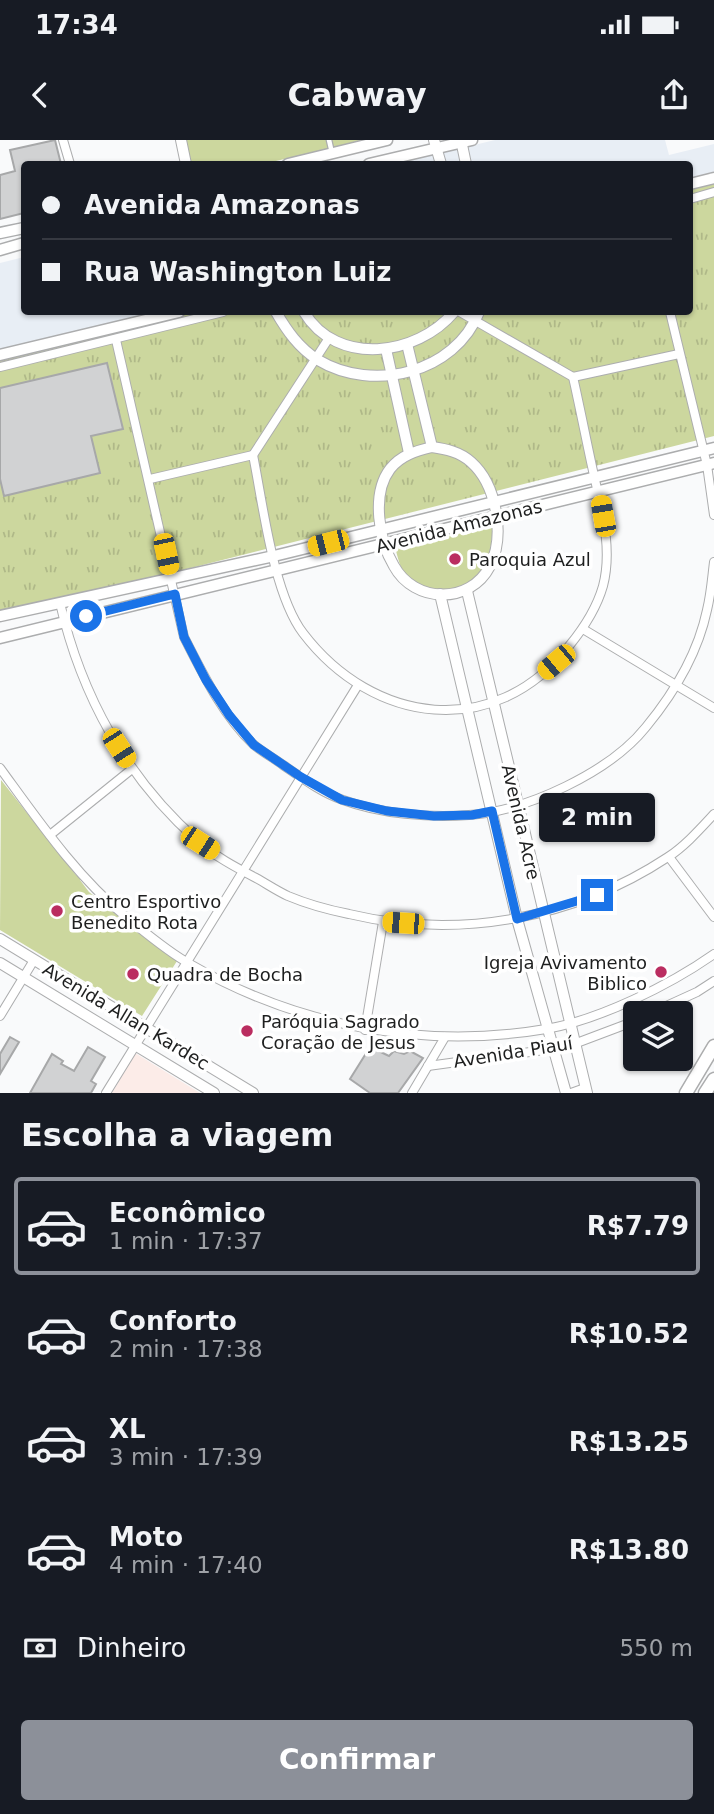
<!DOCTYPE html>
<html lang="pt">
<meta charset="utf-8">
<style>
body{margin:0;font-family:"DejaVu Sans",sans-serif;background:#242831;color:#f1f3f6;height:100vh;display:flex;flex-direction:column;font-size:26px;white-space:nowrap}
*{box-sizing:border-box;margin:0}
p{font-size:23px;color:#9ea1a6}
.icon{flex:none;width:38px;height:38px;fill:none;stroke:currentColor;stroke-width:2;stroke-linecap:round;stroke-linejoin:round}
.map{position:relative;height:953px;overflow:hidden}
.sheet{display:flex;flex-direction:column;background:#171b24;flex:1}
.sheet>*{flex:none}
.banner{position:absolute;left:21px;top:21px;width:672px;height:154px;border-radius:7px;box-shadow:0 2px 5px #0004;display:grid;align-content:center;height:154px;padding:0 21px;background:#171b24}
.controls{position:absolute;left:623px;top:861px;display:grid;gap:14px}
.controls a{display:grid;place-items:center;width:70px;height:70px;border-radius:7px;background:#171b24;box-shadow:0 2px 5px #0004;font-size:35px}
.end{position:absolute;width:32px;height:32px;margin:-16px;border:9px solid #1a73e8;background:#fff;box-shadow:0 0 0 4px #fff}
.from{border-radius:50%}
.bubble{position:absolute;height:49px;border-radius:7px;background:#171b24;box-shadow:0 2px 5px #0004;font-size:23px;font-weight:700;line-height:49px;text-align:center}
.car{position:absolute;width:21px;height:42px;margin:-21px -10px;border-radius:9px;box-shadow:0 0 5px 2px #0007;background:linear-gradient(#f5c518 24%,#345 0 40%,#f5c518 0 76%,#345 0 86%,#f5c518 0)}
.banner b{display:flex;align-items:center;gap:24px;height:66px;font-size:26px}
.banner b+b{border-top:2px solid #363941}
.banner i{width:18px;height:18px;background:#f1f3f6}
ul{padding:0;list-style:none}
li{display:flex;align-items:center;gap:21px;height:98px;margin:0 14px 10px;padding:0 7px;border:4px solid transparent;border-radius:7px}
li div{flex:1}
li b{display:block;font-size:26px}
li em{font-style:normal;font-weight:700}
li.selected{border-color:#8c9099}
li>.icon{width:63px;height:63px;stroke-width:1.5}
h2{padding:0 21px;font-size:32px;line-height:84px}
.pay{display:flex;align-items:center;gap:18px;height:77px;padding:0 21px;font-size:26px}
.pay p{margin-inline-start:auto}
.primary-button{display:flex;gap:14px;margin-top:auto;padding:14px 21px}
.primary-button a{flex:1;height:80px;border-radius:7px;background:#8c9099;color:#fff;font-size:28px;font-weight:700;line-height:80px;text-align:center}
.status{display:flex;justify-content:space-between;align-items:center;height:49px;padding:0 35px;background:#171b24;direction:ltr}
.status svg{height:19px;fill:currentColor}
header{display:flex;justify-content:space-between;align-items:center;height:91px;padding:0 21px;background:#171b24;font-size:32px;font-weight:700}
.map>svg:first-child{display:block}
</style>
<div class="status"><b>17:34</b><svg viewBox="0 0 49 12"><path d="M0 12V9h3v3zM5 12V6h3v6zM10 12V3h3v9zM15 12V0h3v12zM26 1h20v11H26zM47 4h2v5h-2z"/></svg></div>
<header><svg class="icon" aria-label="back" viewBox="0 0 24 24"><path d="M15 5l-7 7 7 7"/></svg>Cabway<svg class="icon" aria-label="share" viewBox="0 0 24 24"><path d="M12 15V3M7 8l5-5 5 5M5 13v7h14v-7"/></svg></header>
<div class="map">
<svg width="714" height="953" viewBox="0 0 714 953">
<defs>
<pattern id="grass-tufts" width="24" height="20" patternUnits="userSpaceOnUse" patternTransform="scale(1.75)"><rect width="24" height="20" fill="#ccd79e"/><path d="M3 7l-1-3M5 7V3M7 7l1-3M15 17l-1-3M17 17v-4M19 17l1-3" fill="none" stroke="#afb888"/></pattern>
</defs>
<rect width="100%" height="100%" fill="#f9fafb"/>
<g fill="#e8eef5">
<polygon points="495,0 665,0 669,15 714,4 714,39 690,45 690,24 396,24"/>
<polygon points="24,117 24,172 168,172 0,212 0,123"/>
</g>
<polygon fill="#fcece8" points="135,913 200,953 112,953"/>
<polygon fill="url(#grass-tufts)" points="714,39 714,296 60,461 0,473 0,212 168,172 690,172 690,45"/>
<g fill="#ccd79e">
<polygon points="184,0 366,0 263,24 188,24"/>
<path d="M 492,387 C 494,422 473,461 432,449 C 423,447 414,444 407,437 C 400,429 398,418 395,407 Z"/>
<polygon points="1,640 76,735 81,738 80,740 89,752 177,821 142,876 0,790"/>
</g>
<g fill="#d1d2d3" stroke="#a7a8a9" stroke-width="2">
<polygon points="55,0 61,24 24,24 24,73 0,79 0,35 15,31 10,10"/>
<polygon points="107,223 123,289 91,296 100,333 4,356 0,339 0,248"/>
<polygon points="10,897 19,902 0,934 0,914"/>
<polygon points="88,907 105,917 91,941 96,944 91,953 30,953 52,914 63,921 61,924 74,931"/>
<polygon points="370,907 389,916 394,911 404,914 410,911 423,918 398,953 370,953 350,939"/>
</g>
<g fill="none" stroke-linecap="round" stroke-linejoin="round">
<g stroke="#acadae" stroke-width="7">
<polyline id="service" points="329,0 332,13"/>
</g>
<g stroke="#acadae" stroke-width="10">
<g id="minor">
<polyline points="63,0 70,24"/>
<polyline points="690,59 714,52"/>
<polyline points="460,172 573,237"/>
<polyline points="670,172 707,325 714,375"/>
<path d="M 116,200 L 184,497 C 203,534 222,574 253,604 C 262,612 274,618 283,625 C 302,638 322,653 343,660 C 381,674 429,678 469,675 C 527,671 610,632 646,587 C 674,553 698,513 707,470 C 711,454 712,438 714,422"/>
<polyline points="0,227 223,172"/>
<polyline points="253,315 329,198"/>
<path d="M 150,339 L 253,315 C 263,364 273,453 303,493 C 373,585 495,601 569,506 C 583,489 597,467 603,446 C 613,408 601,368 593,331 C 586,299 580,268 573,237 L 679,214"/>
<path d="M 60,463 C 81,555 127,639 198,701 C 214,716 237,728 256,738 C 267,744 277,751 288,756 C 307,764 329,770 349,774 C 458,800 574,779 668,717 C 685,706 700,689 714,674"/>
<polyline points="583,489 714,568"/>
<path d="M 0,628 C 38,680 76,736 126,777 C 146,793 168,812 190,824 C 297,886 423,910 546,889 C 599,880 670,845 714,814"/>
<polyline points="50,695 132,629"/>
<polyline points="669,717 714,777"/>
<polyline points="651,873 697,852 714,841"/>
<polyline points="0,876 34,820"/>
<polyline points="365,890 383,782"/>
<polyline points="428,926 552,909 574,904 635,881"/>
<polyline points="106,953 358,545"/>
<polyline points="412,953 445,897"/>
<polyline points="571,953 585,948"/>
</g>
</g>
<g stroke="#acadae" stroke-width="12">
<g id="tertiary">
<polyline points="181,0 186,24"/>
<polyline points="434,0 441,24"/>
<polyline points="461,0 466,24"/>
<path d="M 276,172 C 287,191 299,208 318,220 C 373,253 455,233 479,172"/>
<path d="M 304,172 C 337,227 417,216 454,172"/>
<polyline points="407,204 432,307"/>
<polyline points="386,209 409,313"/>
<path d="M 432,307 C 446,309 460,312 471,322 C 497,345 505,396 490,426 C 470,465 414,463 394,426 C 379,401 371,354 390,329 C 401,315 416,311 432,307 Z"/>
<polyline points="467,451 587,953"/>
<polyline points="440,454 517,779 566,953"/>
<polyline points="0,799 253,953"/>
<polyline points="0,823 214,953"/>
</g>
</g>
<g stroke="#acadae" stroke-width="13">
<g id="secondary">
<polyline points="288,24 387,0"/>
<polyline points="369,24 472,0"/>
<polyline points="690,44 714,38"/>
<polyline points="0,93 24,88"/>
<polyline points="0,110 24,103"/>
<polyline points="0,215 179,172"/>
<polyline points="0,476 274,416 714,308"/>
<polyline points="0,498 714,323"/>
</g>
</g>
<g stroke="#acadae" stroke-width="15">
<g id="primary">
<polyline points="686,953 714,906"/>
<polyline points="705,953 714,939"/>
</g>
</g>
<use href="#service" stroke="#fff" stroke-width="4.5"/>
<use href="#minor" stroke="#fff" stroke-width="8"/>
<use href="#tertiary" stroke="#fff" stroke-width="10"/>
<use href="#secondary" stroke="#fff" stroke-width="10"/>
<use href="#primary" stroke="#fff" stroke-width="12"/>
</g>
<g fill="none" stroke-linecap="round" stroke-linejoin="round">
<polyline stroke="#1a73e8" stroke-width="9" points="86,476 175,454 184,497 206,540 229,575 254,605 301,637 342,660 387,671 434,676 472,675 492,671 517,779 597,755"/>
</g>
<g fill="#ba2d60" stroke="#fff" stroke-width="2.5">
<circle cx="455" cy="419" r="7"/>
<circle cx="57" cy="771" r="7"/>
<circle cx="661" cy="832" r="7"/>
<circle cx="133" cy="834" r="7"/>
<circle cx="247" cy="891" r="7"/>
</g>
<g text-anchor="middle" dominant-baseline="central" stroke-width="7" stroke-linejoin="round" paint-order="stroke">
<g font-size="18" fill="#1e1f1f" stroke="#fff">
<text transform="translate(459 386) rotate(-14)">Avenida Amazonas</text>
<text transform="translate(521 682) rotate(77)">Avenida Acre</text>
<text transform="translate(126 876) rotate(31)">Avenida Allan Kardec</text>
<text transform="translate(513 912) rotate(-9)">Avenida Piauí</text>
</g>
<g font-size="18" fill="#1e1f1f" stroke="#fff" text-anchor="start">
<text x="469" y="419">Paroquia Azul</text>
<text x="71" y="761">Centro Esportivo<tspan x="71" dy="21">Benedito Rota</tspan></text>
<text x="647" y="822" text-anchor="end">Igreja Avivamento<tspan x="647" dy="21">Biblico</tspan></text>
<text x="147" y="834">Quadra de Bocha</text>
<text x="261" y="881">Paróquia Sagrado<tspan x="261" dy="21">Coração de Jesus</tspan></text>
</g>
</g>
</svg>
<div class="controls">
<a><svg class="icon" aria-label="layers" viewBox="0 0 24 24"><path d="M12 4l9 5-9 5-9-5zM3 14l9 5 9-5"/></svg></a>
</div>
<i class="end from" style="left:86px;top:476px"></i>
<i class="end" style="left:597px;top:755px"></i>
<div class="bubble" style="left:539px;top:653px;width:116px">2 min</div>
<i class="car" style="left:603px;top:376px;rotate:350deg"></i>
<i class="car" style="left:328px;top:403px;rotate:256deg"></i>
<i class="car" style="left:166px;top:414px;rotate:168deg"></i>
<i class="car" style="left:556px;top:522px;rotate:230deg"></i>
<i class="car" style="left:119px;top:608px;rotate:147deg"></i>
<i class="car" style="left:200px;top:703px;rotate:123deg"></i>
<i class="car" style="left:403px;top:783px;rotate:274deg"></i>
<div class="banner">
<b><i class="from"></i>Avenida Amazonas</b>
<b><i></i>Rua Washington Luiz</b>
</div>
</div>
<section class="sheet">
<h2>Escolha a viagem</h2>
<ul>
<li class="selected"><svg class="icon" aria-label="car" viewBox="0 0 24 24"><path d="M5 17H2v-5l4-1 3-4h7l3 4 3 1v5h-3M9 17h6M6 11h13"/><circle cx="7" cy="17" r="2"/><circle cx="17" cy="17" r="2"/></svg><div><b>Econômico</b><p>1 min · 17:37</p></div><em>R$7.79</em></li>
<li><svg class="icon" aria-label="car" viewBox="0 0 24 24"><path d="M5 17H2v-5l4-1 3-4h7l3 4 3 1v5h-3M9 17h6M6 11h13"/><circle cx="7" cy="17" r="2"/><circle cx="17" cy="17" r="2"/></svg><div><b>Conforto</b><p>2 min · 17:38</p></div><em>R$10.52</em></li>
<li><svg class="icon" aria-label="car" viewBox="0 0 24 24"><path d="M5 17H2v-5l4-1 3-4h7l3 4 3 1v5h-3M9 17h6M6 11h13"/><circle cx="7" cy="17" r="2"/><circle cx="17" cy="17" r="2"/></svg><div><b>XL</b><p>3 min · 17:39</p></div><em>R$13.25</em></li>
<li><svg class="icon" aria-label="car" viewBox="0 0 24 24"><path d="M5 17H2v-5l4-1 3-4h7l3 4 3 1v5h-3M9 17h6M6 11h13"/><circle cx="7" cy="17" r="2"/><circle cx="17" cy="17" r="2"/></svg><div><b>Moto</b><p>4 min · 17:40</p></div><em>R$13.80</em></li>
</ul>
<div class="pay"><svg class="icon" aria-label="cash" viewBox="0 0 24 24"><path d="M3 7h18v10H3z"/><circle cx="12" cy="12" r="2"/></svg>Dinheiro<p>550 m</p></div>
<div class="primary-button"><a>Confirmar</a></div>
</section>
